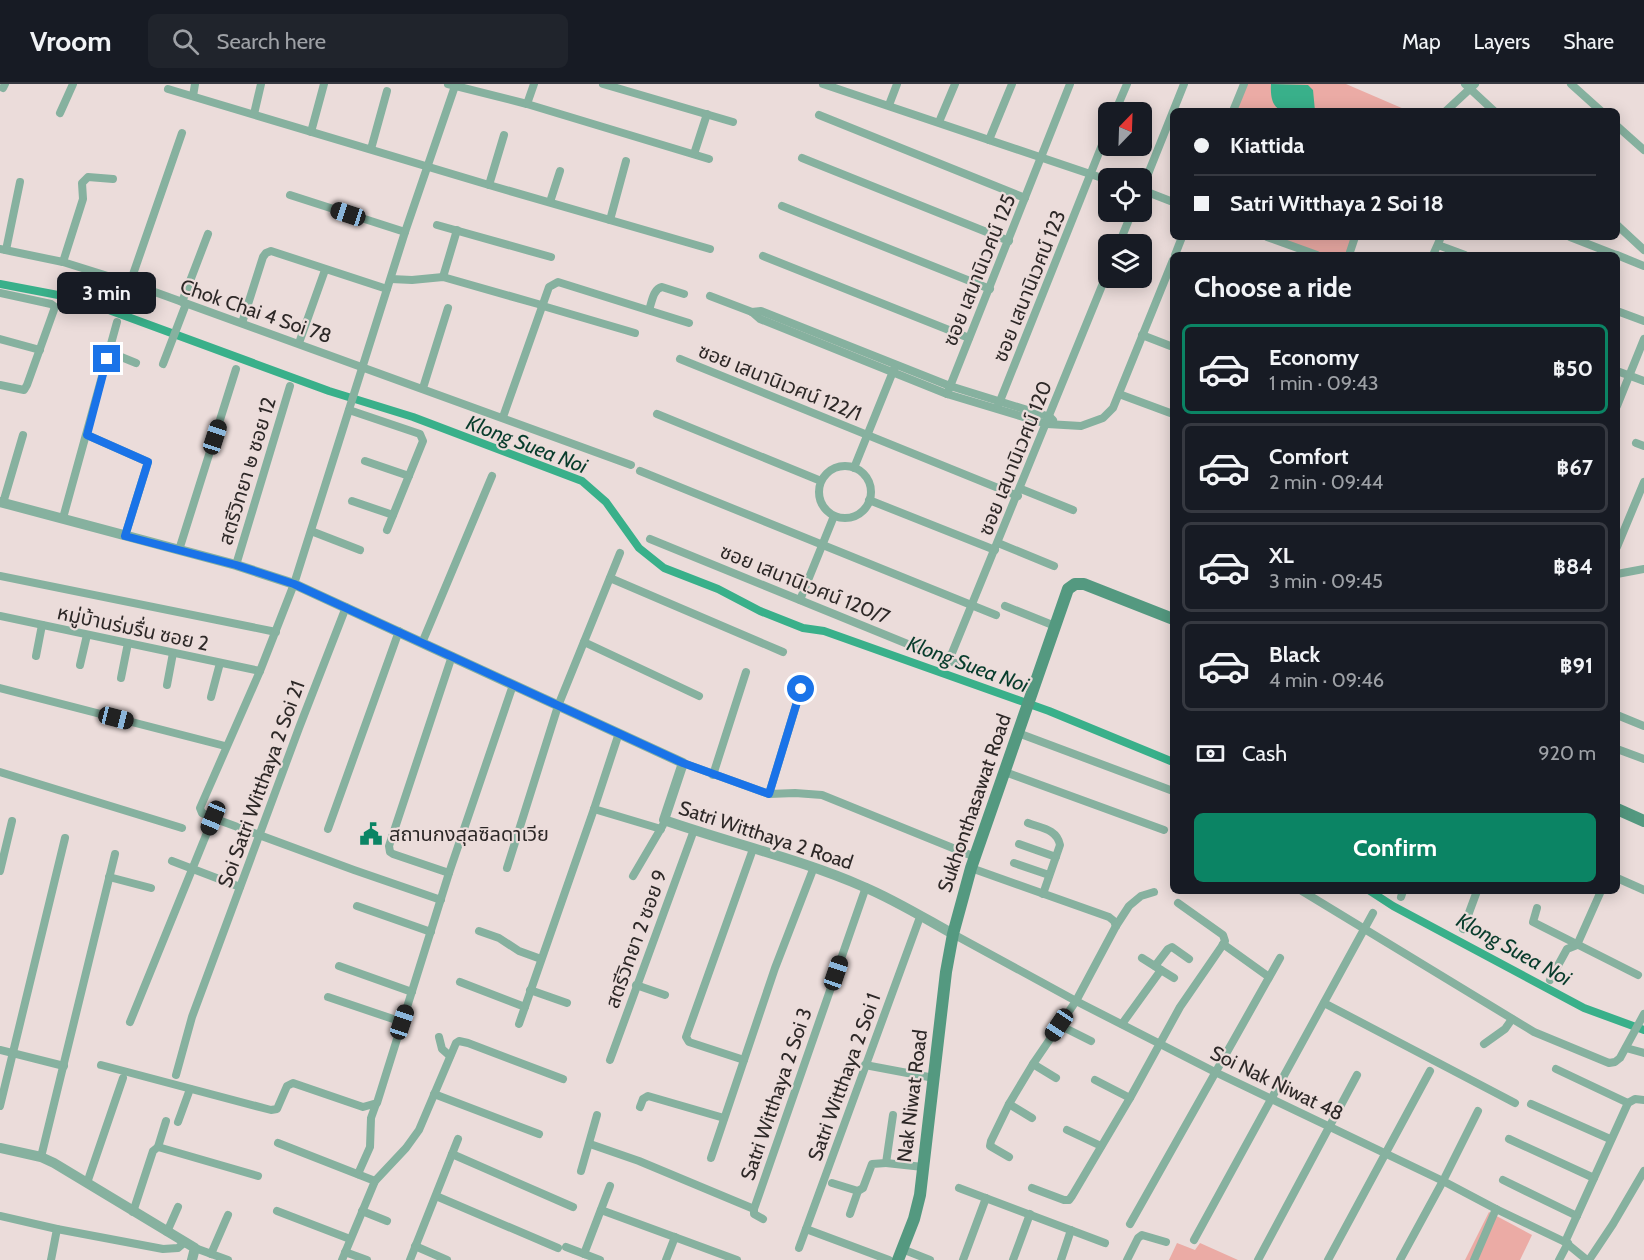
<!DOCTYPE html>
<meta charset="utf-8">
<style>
body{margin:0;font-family:Cabin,"Noto Sans Thai",sans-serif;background:#20242c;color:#f1f3f6;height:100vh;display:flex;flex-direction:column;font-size:22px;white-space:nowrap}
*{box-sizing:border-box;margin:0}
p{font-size:20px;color:#9ea1a6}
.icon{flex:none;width:33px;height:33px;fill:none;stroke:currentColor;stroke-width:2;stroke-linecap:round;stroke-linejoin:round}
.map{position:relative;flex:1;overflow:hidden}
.panel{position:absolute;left:1170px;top:168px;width:450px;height:642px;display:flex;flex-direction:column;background:#171b24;border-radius:9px;box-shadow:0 3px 15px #0003}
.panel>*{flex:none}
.hud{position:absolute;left:1170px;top:24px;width:450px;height:132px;border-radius:9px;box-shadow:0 3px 15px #0003;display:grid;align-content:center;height:132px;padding:0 24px;background:#171b24}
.needle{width:39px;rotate:23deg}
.fabs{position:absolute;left:1098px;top:18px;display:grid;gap:12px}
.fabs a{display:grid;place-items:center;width:54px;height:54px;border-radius:9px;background:#171b24;box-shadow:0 3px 15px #0003;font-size:30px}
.end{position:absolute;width:27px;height:27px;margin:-14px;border:8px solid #1a73e8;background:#fff;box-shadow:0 0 0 3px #fff}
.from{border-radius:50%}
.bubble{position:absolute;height:42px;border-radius:9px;background:#171b24;box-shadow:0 3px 15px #0003;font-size:20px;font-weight:800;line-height:42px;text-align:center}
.car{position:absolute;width:18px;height:36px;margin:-18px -9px;border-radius:8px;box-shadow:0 0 4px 2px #0007;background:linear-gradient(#222 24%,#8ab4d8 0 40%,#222 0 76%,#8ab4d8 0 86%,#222 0)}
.hud b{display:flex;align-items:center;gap:21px;height:57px;font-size:22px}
.hud b+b{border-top:2px solid #363941}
.hud i{width:15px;height:15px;background:#f1f3f6}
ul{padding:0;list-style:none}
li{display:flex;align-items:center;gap:18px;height:90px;margin:0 12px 9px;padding:0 12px;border:3px solid #363941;border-radius:9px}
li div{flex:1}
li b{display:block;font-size:22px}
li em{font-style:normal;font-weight:800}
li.on{border-color:#0b8464}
li>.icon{width:54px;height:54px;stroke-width:1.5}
h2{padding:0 24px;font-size:27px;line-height:72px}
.pay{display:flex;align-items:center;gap:15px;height:66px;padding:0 24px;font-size:22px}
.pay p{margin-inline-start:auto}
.primary-button{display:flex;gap:12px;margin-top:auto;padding:12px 24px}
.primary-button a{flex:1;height:69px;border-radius:9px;background:#0b8464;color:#fff;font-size:24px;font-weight:800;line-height:69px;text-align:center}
header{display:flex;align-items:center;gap:36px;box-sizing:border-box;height:84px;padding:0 30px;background:#171b24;border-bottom:2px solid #363941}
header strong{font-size:28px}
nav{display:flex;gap:33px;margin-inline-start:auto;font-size:21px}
.search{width:420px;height:54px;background:#20242c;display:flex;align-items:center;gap:15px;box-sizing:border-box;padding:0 21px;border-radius:9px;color:#9ea1a6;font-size:22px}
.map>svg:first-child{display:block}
</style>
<header>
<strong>Vroom</strong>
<div class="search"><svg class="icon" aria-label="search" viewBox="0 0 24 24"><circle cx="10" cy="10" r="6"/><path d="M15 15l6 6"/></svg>Search here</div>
<nav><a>Map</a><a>Layers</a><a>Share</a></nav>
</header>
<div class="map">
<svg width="1644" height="1176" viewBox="0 0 1644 1176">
<rect width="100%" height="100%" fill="#ebdcda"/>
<g fill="#ebaba5">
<polygon points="1244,0 1346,0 1404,25 1403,27 1233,27"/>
<polygon points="1269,153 1355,153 1349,171 1318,171"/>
<polygon points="1489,1128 1532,1151 1520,1176 1465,1176"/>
<polygon points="1177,1159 1195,1166 1200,1159 1238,1176 1169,1176"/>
</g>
<path fill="#39b08a" d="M 1271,0 L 1308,1 L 1313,6 L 1315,27 C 1289,27 1269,35 1271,0 Z"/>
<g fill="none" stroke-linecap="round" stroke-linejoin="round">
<g stroke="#39b08a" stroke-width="8">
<polyline points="0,200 79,215 329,307 413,333 582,397 606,418 639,464 664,484 718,505 760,527 803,544 824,547 1049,627 1173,678"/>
<polyline points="1370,807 1393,822 1584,924 1644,946"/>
</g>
<g stroke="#86b19f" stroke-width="8">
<polyline points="448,0 527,20 709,75"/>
<polyline points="603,0 733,38"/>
<polyline points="823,0 1108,96"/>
<polyline points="1465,0 1494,27"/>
<polyline points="1571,0 1601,27"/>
<polyline points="3,4 5,0"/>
<polyline points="168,5 489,101 710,165"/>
<polyline points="193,12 195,0"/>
<polyline points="527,20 534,0"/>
<polyline points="889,21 897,0"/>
<polyline points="1233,27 1244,0"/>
<polyline points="1446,27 1475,0"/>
<polyline points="1115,28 1127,0"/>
<polyline points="60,29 73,0"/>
<polyline points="254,30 261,0"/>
<polyline points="819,31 1025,114"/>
<polyline points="939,38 955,0"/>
<polyline points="1617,42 1644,66"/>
<polyline points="311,48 324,0"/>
<polyline points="989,56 1012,0"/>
<polyline points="371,65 387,7"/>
<polyline points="694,70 707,30"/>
<polyline points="802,74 1009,157"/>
<polyline points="489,101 504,51"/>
<polyline points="1142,105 1184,0"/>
<polyline points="1142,106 1173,118"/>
<polyline points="290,111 405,148"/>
<polyline points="550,118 560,87"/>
<polyline points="782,122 990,205"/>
<polyline points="610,136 626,77"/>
<polyline points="437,141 551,173"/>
<polyline points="1617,141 1644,166"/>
<polyline points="1267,153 1317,171"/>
<polyline points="1570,153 1616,171"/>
<polyline points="1119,160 1132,128"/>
<polyline points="1438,161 1465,171"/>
<polyline points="0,165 63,178 130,199 631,381"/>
<polyline points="6,166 20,98"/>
<polyline points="1175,171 1182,153"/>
<polyline points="1349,171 1355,153"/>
<polyline points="1433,171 1441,153"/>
<polyline points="1617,171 1644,182"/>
<polyline points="763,172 969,254"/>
<polyline points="63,178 83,115 82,99 88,93 113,95"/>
<polyline points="443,193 457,146"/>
<polyline points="391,195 412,196 443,193 538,220"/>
<polyline points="130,199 182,49"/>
<polyline points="0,209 51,220 55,223 27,301 24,306 0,301"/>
<polyline points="710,212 752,228 760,235 947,310 1047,340 1081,342 1103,334 1113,324 1173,176"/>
<polyline points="182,218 208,150"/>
<polyline points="543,222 635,249"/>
<path d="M 649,226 C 652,218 653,205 662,203 L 684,210"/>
<polyline points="1617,227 1644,237"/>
<polyline points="752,228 761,227 950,302 1050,333 1053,336"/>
<polyline points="242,239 263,173 266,169 271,167 387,205"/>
<polyline points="1142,251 1173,263"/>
<polyline points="0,255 40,266"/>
<polyline points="299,259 325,186"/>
<polyline points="109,268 136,279"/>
<polyline points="680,275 1018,412"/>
<polyline points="163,280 186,220"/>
<polyline points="1617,287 1644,297"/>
<polyline points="423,304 448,224"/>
<polyline points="947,310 1070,0"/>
<polyline points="1119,310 1173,330"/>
<polyline points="998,322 1108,46"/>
<polyline points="1617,322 1644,255"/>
<polyline points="349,326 420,350 423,357 387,446"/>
<polyline points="657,330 821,397"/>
<polyline points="503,333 549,203 558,198 689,239"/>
<polyline points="87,351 148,378 125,452"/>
<polyline points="1636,359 1644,362"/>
<polyline points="365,377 409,392"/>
<circle cx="845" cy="408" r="26"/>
<polyline points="854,384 894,285"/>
<polyline points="640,387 996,531"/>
<polyline points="1021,405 1073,426"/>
<polyline points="869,416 995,466"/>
<polyline points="352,417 393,431"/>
<polyline points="3,419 23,351"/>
<polyline points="63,434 117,238"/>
<polyline points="311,447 360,466"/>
<polyline points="650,455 942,574 948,573 952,569 1108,187"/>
<polyline points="998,459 1054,482"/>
<polyline points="1617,463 1644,398"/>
<polyline points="179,466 236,285"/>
<polyline points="236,481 290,302"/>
<polyline points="1617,490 1644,485"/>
<polyline points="0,492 276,548"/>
<polyline points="610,494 783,568"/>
<polyline points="800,516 834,432"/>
<polyline points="1005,522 1055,542"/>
<polyline points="0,532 260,587"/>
<polyline points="584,558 699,612"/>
<polyline points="422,559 492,392"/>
<polyline points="36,572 42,541"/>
<polyline points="942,574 969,584"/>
<polyline points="80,581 87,551"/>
<polyline points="121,594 128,559"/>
<polyline points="167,601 173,569"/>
<polyline points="0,604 225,662"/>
<polyline points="211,613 220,579"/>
<polyline points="1617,631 1644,642"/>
<polyline points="1018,649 1173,707"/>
<polyline points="1617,665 1644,675"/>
<polyline points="683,679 769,710 795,709 822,711 975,773"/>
<polyline points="0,688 182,744"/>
<polyline points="1005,688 1164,746"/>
<polyline points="713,691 746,588"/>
<polyline points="769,710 801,605"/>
<polyline points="594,725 661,745"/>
<path d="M 1028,739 C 1041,744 1057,745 1060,761 L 1043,810"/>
<polyline points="328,745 399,547"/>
<polyline points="1019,760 1056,773"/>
<polyline points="172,777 240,803"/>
<polyline points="1014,779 1049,791"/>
<polyline points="507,784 558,622 620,469"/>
<polyline points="971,784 1109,833 1114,837 1116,842"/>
<polyline points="0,787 12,737"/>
<polyline points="449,789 393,770 390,768 389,762 452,572"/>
<polyline points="633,792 663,741"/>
<polyline points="109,793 151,804"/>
<polyline points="1617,794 1644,806"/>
<polyline points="1302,807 1534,948 1609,979 1615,978 1620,974 1644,930"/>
<polyline points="1401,813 1403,807"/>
<polyline points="441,816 354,786 213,734 202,729 200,724 260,587 294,500 405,148 455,2"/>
<polyline points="357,822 431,848"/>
<polyline points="1537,824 1533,838 1638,891"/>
<polyline points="1463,845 1477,807"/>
<polyline points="479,847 499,854 519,867 541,875"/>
<polyline points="953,850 1076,917 1215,988 1443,1097 1496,1125 1565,1158 1587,1176"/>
<polyline points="1223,860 1269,893"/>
<polyline points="339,882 412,908"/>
<polyline points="1155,882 1168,865 1172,863 1189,875"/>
<polyline points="1161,886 1174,894"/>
<polyline points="1550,896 1567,865 1577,861 1601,807"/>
<polyline points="460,898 525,923"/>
<polyline points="636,901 665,911"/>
<polyline points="530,906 567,919"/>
<polyline points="328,913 402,938"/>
<polyline points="1324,919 1515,1019"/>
<polyline points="130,938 213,734"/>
<polyline points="519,940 594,725 619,649"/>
<polyline points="1122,940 1161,886 1142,874"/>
<polyline points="1059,941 1091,957"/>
<polyline points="439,953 442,965 450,972"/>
<polyline points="1484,960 1505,945 1512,935"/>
<polyline points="1626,964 1644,969"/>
<polyline points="0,966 64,982"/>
<polyline points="610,976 694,746"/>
<polyline points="744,976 689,958 686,953 753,765"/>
<polyline points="1033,980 1056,994"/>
<polyline points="101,981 271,1026 277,1025 287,1002 293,999 363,1023 377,1019 449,789 513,601"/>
<polyline points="865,981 934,994"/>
<polyline points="1556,985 1628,1019"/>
<polyline points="176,991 192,933 299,644 346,523"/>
<polyline points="1095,996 1130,1014"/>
<polyline points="434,1010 539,1050"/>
<polyline points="1009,1020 1032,1034"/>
<polyline points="1531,1020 1610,1055"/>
<polyline points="0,1022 65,754"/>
<polyline points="640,1023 643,1015 648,1012 724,1034"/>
<polyline points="178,1038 190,1005"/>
<polyline points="1067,1046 1101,1062"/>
<polyline points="1509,1055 1594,1094"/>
<polyline points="278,1059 375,1097"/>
<polyline points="590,1060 639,1077 754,1125 754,1130 763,1135"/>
<polyline points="158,1063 166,1037"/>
<polyline points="452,1070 573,1123"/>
<polyline points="41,1073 115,770"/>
<polyline points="1009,1073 990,1062 991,1057 1009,1020 1033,980 1076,917 1116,842 1129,822 1141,812 1154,808"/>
<polyline points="711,1074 775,884 814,783"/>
<polyline points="886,1079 923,1083"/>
<polyline points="581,1087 597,1031"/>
<polyline points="358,1090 370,1063 371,1034 376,1020"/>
<polyline points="1503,1096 1577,1132"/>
<polyline points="87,1099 123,994"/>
<polyline points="832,1099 858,1107"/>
<polyline points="959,1104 1105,1159"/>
<polyline points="1032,1104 1064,1116 1069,1116 1072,1112 1130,1014 1180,923 1222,862 1225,857 1223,851 1178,819"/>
<polyline points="436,1112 558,1164"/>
<polyline points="754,1125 866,803"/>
<polyline points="601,1126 737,1176"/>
<polyline points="277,1127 350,1155"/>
<polyline points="362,1127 387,1137"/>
<polyline points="133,1128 153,1067 158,1063 258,1092"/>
<polyline points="850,1130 858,1107 863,1104 872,1080 886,1079 893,1031"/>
<polyline points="0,1132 57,1145 163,1165 178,1164 185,1158"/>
<polyline points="1130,1140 1280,874"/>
<polyline points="806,1145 889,1176"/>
<polyline points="167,1148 178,1123"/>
<polyline points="1194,1156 1373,829"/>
<polyline points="1565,1158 1628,1019 1635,1015 1644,1016"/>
<polyline points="415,1162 447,1176"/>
<polyline points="566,1163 600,1176"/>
<polyline points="195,1164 228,1176"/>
<polyline points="799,1164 920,833"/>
<polyline points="902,1165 930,1176"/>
<polyline points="345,1168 367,1176"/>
<polyline points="211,1170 228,1131"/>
<polyline points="584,1170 610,1102"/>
<polyline points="51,1176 57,1145"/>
<polyline points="342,1176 375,1097 406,1064 419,1046 456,959 459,957 468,959 563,995"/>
<polyline points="410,1176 458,1055"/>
<polyline points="666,1176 675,1153"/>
<polyline points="963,1176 986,1114"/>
<polyline points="1013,1176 1030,1130"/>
<polyline points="1061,1176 1071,1146"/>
<polyline points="1127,1176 1138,1154 1142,1151 1166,1158"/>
<polyline points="1258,1176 1357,991"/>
<polyline points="1328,1176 1430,987"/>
<polyline points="1400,1176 1443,1097 1478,1027"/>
<polyline points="1474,1176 1496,1125"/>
<polyline points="1559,1176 1568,1159"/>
<polyline points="1589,1176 1613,1140 1644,1087"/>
</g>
<g stroke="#86b19f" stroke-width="10">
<path d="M 0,418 L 236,481 L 294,500 L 683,679 L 664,736 C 730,759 800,775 864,803 C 895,816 924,834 953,850"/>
<polyline points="0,1064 41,1073 54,1079 195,1164 192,1176"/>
</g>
<g stroke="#549980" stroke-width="12">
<polyline points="1617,725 1644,737"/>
<polyline points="898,1176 914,1135 920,1111 946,888 953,850 971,784 1068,505 1075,500 1084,500 1173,535"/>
</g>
</g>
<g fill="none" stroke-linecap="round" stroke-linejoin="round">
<polyline stroke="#1a73e8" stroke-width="8" points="107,275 87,351 148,378 125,452 236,481 294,500 683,679 769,710 801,605"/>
</g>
<defs>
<g id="civic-bare" transform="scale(1.8)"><path d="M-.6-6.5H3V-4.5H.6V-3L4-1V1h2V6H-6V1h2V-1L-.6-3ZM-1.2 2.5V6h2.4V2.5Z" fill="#0b8464" stroke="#ebdcda" stroke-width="2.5" paint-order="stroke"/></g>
</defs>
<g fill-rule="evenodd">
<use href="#civic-bare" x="371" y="750"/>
</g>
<g text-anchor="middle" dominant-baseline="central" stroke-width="4.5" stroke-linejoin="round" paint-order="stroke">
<g font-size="20" fill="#2d2827" stroke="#ebdcda">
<text transform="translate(979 186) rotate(-68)">ซอย เสนานิเวศน์ 125</text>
<text transform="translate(1029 202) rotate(-68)">ซอย เสนานิเวศน์ 123</text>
<text transform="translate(256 227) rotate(19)">Chok Chai 4 Soi 78</text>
<text transform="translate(780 298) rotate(22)">ซอย เสนานิเวศน์ 122/1</text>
<text transform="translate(1015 374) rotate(-68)">ซอย เสนานิเวศน์ 120</text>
<text transform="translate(247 387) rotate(-73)">สตรีวิทยา ๒ ซอย 12</text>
<text transform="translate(805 500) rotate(22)">ซอย เสนานิเวศน์ 120/7</text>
<text transform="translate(133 544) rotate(12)">หมู่บ้านร่มรื่น ซอย 2</text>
<text transform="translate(261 700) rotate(-70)">Soi Satri Witthaya 2 Soi 21</text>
<text transform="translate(974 719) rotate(-71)">Sukhonthasawat Road</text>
<text transform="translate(766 751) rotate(18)">Satri Witthaya 2 Road</text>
<text transform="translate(636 855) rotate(-70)">สตรีวิทยา 2 ซอย 9</text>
<text transform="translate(844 993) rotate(-70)">Satri Witthaya 2 Soi 1</text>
<text transform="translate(1277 999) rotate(26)">Soi Nak Niwat 48</text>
<text transform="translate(776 1010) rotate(-71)">Satri Witthaya 2 Soi 3</text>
<text transform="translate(912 1012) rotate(-83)">Nak Niwat Road</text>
</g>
<g font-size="20" fill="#2d2827" stroke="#ebdcda" text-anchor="start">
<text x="389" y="750">สถานกงสุลซิลดาเวีย</text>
</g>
<g font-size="21" font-style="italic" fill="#083c2c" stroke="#ebdcda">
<text transform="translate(527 360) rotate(21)">Klong Suea Noi</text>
<text transform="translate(968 580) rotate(20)">Klong Suea Noi</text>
<text transform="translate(1514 865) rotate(29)">Klong Suea Noi</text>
</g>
</g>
</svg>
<div class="fabs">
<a><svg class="needle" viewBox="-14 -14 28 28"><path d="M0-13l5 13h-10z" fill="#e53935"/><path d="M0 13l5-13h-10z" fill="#9ea1a6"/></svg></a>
<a><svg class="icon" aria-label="locate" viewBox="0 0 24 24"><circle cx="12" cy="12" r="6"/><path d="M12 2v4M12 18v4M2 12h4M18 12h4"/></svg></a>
<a><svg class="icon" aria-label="layers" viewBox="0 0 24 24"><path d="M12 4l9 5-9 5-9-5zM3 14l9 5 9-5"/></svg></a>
</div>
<i class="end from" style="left:801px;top:605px"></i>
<i class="end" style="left:107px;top:275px"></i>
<div class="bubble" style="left:57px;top:188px;width:99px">3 min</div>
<i class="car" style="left:348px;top:130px;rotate:288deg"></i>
<i class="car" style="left:215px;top:353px;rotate:18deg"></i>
<i class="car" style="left:116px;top:634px;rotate:104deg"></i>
<i class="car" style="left:213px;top:734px;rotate:202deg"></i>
<i class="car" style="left:836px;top:889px;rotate:19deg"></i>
<i class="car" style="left:402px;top:938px;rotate:18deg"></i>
<i class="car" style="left:1059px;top:941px;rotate:214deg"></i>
<div class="hud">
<b><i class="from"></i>Kiattida</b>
<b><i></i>Satri Witthaya 2 Soi 18</b>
</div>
<section class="panel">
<h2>Choose a ride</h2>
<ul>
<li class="on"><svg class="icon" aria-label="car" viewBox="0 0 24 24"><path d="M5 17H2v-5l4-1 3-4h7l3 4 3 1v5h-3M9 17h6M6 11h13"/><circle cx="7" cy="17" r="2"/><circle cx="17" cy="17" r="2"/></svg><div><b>Economy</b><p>1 min · 09:43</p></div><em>฿50</em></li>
<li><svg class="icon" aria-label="car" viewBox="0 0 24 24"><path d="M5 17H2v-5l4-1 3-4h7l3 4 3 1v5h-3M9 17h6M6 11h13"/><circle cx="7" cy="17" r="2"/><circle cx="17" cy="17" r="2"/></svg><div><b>Comfort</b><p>2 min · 09:44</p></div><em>฿67</em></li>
<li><svg class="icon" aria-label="car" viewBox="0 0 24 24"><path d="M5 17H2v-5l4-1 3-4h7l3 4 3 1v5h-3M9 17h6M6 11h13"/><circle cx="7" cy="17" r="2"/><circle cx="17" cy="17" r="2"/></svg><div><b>XL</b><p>3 min · 09:45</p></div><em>฿84</em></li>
<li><svg class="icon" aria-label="car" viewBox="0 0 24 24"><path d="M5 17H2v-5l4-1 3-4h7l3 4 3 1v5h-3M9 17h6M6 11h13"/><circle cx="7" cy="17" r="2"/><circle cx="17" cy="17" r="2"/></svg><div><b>Black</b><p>4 min · 09:46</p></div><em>฿91</em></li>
</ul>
<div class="pay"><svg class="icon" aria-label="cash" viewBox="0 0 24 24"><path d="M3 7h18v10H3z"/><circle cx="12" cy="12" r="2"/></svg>Cash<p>920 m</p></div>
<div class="primary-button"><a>Confirm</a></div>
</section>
</div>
